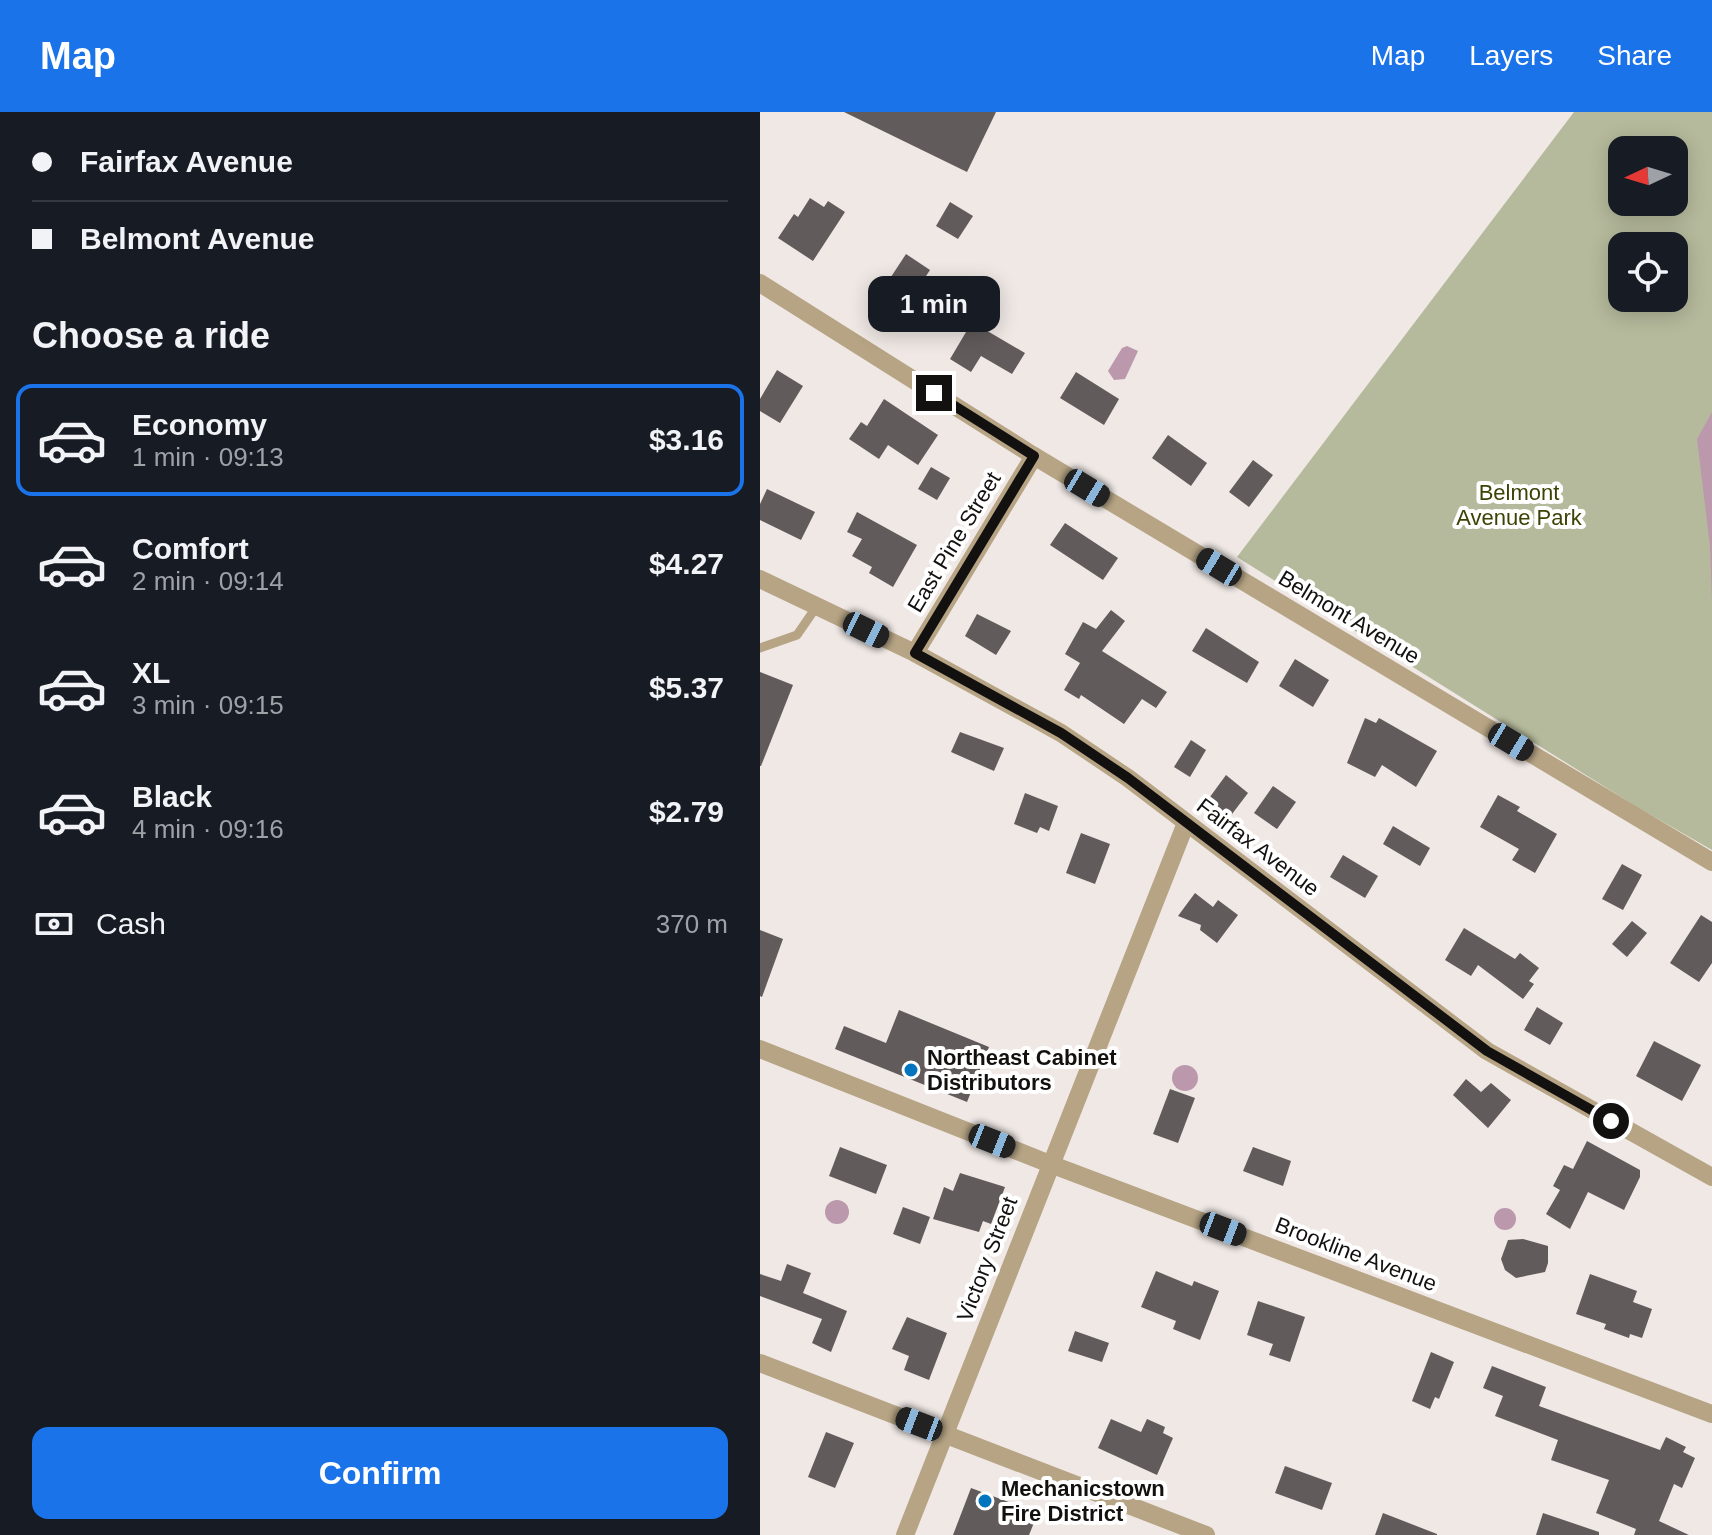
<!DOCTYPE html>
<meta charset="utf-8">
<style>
body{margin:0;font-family:Arial,sans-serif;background:#242831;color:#f1f3f6;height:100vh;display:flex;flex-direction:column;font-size:30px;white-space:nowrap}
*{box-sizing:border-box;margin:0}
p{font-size:26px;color:#9ea1a6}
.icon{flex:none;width:44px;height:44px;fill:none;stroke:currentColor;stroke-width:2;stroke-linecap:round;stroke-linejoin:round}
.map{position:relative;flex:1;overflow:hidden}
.side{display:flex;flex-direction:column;background:#171b24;width:760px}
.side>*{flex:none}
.guide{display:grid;align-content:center;height:176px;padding:0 32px;background:#171b24}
.needle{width:52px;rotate:266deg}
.tools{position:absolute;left:848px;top:24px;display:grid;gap:16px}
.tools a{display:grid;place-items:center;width:80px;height:80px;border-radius:16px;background:#171b24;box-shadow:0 4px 20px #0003;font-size:40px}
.end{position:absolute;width:36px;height:36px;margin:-18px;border:10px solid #131110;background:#fff;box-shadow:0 0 0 4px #fff}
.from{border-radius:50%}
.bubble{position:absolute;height:56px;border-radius:16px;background:#171b24;box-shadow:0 4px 20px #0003;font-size:26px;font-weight:700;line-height:56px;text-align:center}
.car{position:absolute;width:24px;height:48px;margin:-24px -12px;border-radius:10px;box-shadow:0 0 6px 2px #0007;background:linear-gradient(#222 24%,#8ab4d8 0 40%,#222 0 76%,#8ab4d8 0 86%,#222 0)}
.guide b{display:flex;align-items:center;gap:28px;height:76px;font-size:30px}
.guide b+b{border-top:2px solid #363941}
.guide i{width:20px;height:20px;background:#f1f3f6}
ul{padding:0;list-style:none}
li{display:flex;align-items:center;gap:24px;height:112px;margin:0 16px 12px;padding:0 16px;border:4px solid transparent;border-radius:16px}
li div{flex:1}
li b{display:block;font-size:30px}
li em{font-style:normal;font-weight:700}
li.on{border-color:#1a73e8}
li>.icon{width:72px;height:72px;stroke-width:1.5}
h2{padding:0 32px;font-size:36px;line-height:96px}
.pay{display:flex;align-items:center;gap:20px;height:88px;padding:0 32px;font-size:30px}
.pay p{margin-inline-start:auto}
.cta{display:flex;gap:16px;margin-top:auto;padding:16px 32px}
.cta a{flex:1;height:92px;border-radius:16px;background:#1a73e8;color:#fff;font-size:32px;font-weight:700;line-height:92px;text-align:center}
header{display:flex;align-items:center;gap:48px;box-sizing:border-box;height:112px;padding:0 40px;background:#1a73e8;color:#fff}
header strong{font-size:38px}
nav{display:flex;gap:44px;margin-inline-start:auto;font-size:28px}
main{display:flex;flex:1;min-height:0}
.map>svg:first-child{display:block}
</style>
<header>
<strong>Map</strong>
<nav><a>Map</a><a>Layers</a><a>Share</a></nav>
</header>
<main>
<section class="side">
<div class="guide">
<b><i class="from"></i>Fairfax Avenue</b>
<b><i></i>Belmont Avenue</b>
</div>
<h2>Choose a ride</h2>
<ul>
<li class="on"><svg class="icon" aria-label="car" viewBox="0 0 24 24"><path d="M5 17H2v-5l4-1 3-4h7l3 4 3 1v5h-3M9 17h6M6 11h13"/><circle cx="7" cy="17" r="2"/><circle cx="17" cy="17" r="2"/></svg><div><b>Economy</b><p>1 min · 09:13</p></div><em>$3.16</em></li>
<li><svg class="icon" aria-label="car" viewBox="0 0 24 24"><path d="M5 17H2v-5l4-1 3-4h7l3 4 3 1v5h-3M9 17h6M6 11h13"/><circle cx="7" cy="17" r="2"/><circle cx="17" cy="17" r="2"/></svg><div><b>Comfort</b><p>2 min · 09:14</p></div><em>$4.27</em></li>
<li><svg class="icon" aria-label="car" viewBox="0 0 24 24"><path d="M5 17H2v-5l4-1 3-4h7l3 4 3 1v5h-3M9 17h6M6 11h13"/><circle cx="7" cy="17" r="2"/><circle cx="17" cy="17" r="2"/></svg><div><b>XL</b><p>3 min · 09:15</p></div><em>$5.37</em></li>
<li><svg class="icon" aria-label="car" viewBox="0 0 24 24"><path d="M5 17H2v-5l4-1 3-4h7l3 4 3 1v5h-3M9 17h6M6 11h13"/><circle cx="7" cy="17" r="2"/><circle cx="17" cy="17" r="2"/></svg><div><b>Black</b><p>4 min · 09:16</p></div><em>$2.79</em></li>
</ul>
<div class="pay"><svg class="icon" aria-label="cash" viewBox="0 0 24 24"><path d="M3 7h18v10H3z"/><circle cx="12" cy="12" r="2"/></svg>Cash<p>370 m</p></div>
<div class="cta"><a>Confirm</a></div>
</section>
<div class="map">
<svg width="952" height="1423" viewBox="0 0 952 1423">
<rect width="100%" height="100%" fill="#efe8e5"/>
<path fill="#b6ba9c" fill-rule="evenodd" d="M 814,0 L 952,0 L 952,738 L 877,695 L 477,445 ZM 862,38 L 914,38 L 914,90 L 862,90 ZM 862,134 L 914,134 L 914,186 L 862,186 Z"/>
<g fill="#bb98ab">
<polygon points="367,234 378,239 365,267 354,268 348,259 362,236"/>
<polygon points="952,300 952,490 950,434 937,327"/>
<circle cx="425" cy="966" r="13"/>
<circle cx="77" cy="1100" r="12"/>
<circle cx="745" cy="1107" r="11"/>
</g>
<g fill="#625b5b">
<polygon points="84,0 236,0 207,60"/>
<polygon points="50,86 64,95 68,89 85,100 53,149 18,126 34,102 38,105"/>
<polygon points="190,90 213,104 198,127 176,114"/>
<polygon points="146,142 170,158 149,190 125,174"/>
<polygon points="212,210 265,241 252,262 221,244 211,260 190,247"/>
<polygon points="17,258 43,274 20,311 0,299 0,287"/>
<polygon points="316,260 359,287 344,313 300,286"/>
<polygon points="124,287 178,323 158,353 128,333 119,347 89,327 101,310 107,314"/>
<polygon points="408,323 447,351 431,374 392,346"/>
<polygon points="493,348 513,363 489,395 469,380"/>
<polygon points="171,355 190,366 177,388 158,377"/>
<polygon points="7,377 55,400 41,428 0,408 0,392"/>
<polygon points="97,400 157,433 133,475 109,461 112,455 92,444 102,427 87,420"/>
<polygon points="305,411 358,446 343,468 290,433"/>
<polygon points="351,498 365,509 342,539 407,580 396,596 382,587 364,612 321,583 319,587 304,578 320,551 305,542 323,510 336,517"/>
<polygon points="217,502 251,519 236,543 205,524"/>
<polygon points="446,516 499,550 487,571 432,539"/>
<polygon points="535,547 569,568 553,595 519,574"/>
<polygon points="0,560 33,573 1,654 0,654"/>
<polygon points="605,606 616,611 619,606 677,639 656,675 622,653 615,665 587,651"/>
<polygon points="200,620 244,636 234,659 191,640"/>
<polygon points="431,628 446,638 430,665 414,655"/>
<polygon points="466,663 488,681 469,706 447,689"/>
<polygon points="513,674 536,690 517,717 494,701"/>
<polygon points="265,681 298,694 289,719 280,715 277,721 254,712"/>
<polygon points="738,683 760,695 757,699 797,722 775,761 752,748 759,737 720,715"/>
<polygon points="633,714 670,736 660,754 623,732"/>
<polygon points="321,721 350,732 335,772 306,761"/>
<polygon points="583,743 618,764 605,786 570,765"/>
<polygon points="862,752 882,763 863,798 842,787"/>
<polygon points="435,781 453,795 458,788 478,803 457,831 440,818 441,813 418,804"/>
<polygon points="941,803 952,810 952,851 939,870 910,851"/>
<polygon points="872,809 887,821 867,845 852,832"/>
<polygon points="704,816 755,847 760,841 779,856 769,869 774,872 763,887 718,853 711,864 685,848"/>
<polygon points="0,818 23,827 2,885 0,884"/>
<polygon points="777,895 803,911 790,933 764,918"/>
<polygon points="139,898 229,935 207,990 75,937 84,914 126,931"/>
<polygon points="894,929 941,953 922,989 876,964"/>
<polygon points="706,967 721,980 731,971 751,988 728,1016 693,983"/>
<polygon points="410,977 435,986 418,1031 393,1022"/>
<polygon points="827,1029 880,1058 880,1065 864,1098 828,1080 810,1117 786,1102 800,1078 793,1074 804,1053 813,1057"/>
<polygon points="80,1035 127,1053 116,1082 69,1064"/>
<polygon points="493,1035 531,1049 523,1074 483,1059"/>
<polygon points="200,1061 245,1075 231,1112 223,1109 219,1120 173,1107 184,1075 193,1079"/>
<polygon points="143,1095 170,1105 160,1132 133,1122"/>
<polygon points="763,1127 788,1134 788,1151 785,1160 756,1166 745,1158 741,1147 748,1128"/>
<polygon points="27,1152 51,1161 43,1181 87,1199 71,1240 52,1231 62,1207 0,1184 0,1162 21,1169"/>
<polygon points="396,1159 432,1174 434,1169 459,1179 440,1228 413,1217 416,1209 381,1195"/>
<polygon points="830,1162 877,1179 873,1190 892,1197 882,1226 870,1222 869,1226 844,1217 846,1212 816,1202"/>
<polygon points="498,1189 545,1205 530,1250 509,1243 513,1232 487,1223"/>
<polygon points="147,1205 187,1221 169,1268 144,1258 149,1244 132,1237"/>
<polygon points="315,1219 349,1231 342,1250 308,1239"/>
<polygon points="671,1240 694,1250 679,1287 675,1285 670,1297 652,1289"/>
<polygon points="732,1254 786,1275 779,1294 900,1338 906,1325 926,1335 923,1340 935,1346 922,1376 914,1372 899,1409 929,1423 874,1423 876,1417 836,1401 849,1368 791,1348 798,1328 735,1304 743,1284 723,1276"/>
<polygon points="351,1307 381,1320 387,1307 405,1315 403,1321 413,1326 397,1363 338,1336"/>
<polygon points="66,1320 94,1331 75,1376 48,1365"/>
<polygon points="525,1354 572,1371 562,1398 515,1381"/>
<polygon points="211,1376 278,1401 269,1423 193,1423"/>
<polygon points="623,1401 677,1422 677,1423 615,1423"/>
<polygon points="783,1401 839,1420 839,1423 776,1423"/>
</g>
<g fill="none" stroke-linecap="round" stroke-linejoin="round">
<polyline stroke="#b6a484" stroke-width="9" points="0,536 37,523 57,494"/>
<g stroke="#b6a484" stroke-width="18">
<polyline points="0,171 274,344 952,750"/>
<polyline points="0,467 155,541 301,621 368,666 727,939 952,1065"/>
<polyline points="155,541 274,344"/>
<polyline points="0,937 290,1052 952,1302"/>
<polyline points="0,1251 446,1423"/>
<polyline points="145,1423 426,711"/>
</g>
</g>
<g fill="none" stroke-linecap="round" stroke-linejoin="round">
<polyline stroke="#131110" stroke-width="10" points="174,281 274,344 155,541 301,621 368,666 727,939 851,1009"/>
</g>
<g fill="#0375bf" stroke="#fff" stroke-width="3">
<circle cx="151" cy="958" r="8"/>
<circle cx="225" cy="1389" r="8"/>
</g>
<g text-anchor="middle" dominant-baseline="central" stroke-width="8" stroke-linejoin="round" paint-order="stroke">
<g font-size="22" fill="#3d4205" stroke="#fff">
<text x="759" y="380">Belmont<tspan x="759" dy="25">Avenue Park</tspan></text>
</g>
<g font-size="22" fill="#131110" stroke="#fff">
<text transform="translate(194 430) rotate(-59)">East Pine Street</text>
<text transform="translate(589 505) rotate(31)">Belmont Avenue</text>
<text transform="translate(498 735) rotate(37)">Fairfax Avenue</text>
<text transform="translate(596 1142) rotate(21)">Brookline Avenue</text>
<text transform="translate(227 1147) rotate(-69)">Victory Street</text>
</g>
<g font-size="22" font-weight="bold" fill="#131110" stroke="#fff" text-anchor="start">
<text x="167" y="945">Northeast Cabinet<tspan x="167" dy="25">Distributors</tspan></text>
<text x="241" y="1376">Mechanicstown<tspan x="241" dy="25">Fire District</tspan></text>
</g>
</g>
</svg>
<div class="tools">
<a><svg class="needle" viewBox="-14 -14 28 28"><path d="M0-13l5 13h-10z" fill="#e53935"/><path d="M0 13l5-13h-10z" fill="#9ea1a6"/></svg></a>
<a><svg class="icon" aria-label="locate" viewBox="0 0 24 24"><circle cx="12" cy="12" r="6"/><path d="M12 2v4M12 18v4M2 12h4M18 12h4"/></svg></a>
</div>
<i class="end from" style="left:851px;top:1009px"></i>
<i class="end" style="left:174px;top:281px"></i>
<div class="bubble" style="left:108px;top:164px;width:132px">1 min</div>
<i class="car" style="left:327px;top:376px;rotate:121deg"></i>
<i class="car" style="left:459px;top:455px;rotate:301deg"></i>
<i class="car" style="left:106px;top:518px;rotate:116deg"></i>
<i class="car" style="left:751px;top:630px;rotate:121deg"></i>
<i class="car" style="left:232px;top:1029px;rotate:112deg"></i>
<i class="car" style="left:463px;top:1117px;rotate:111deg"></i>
<i class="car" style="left:159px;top:1312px;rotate:291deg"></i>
</div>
</main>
